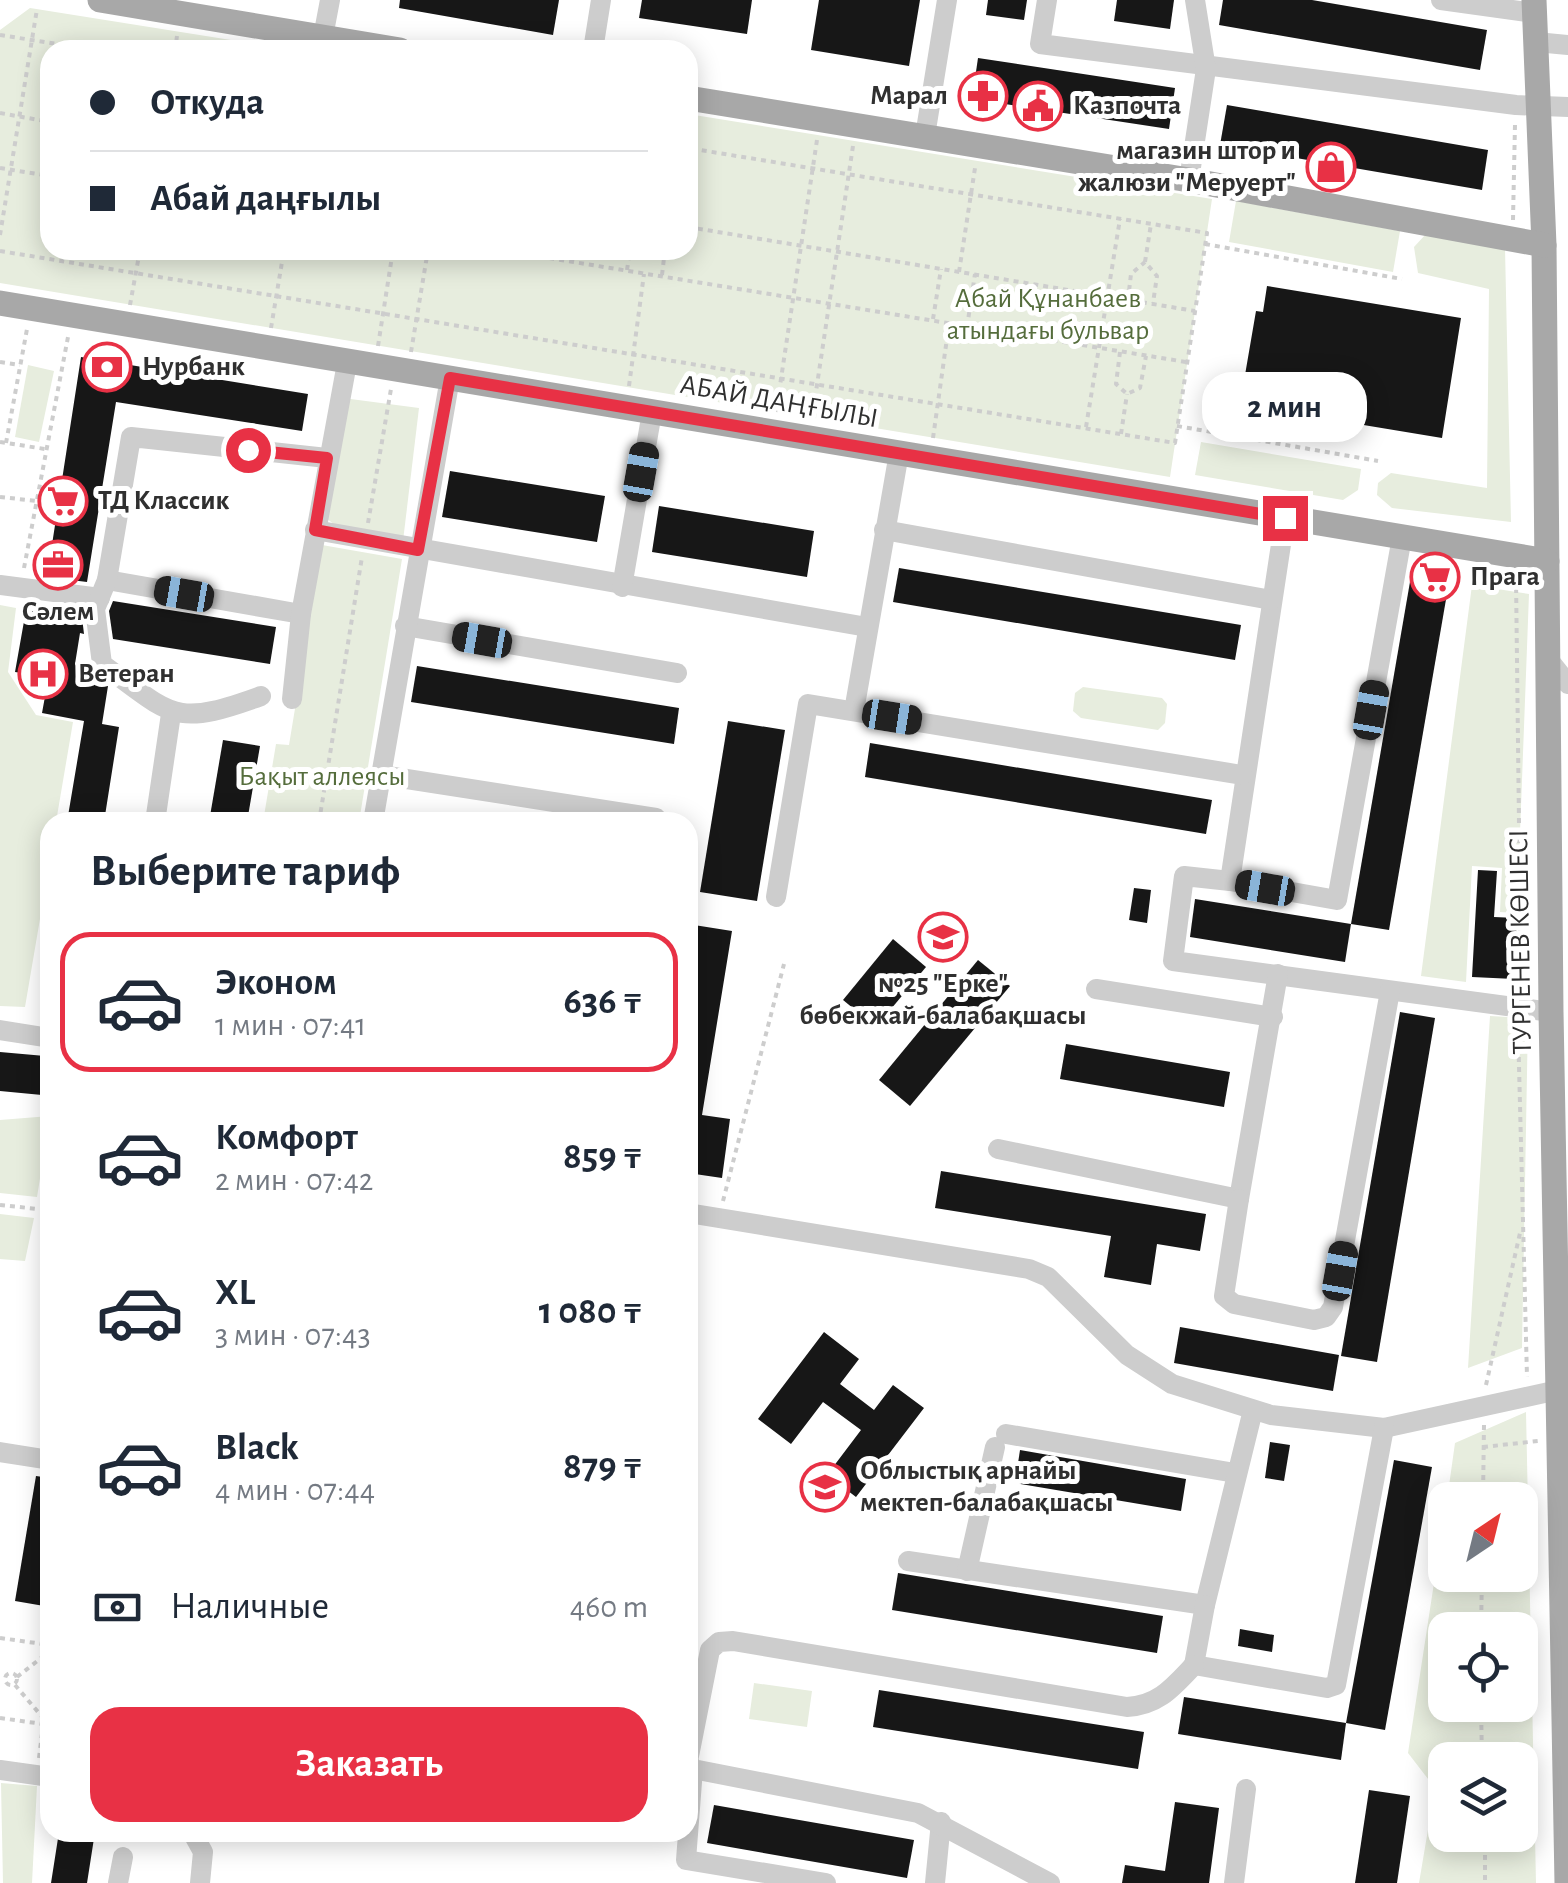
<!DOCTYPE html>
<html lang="ru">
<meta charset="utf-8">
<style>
body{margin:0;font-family:"Alegreya Sans",sans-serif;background:#f6f6f7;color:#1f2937;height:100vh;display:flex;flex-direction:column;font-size:38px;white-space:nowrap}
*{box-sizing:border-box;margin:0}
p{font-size:32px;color:#747a83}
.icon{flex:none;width:55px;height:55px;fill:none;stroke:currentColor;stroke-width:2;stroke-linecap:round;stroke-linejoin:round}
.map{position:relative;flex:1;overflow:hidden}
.side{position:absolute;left:40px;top:812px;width:658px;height:1030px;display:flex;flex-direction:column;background:#fff;border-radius:30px;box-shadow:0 5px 25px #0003}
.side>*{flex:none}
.banner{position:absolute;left:40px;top:40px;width:658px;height:220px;border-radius:30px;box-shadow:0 5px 25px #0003;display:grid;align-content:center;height:220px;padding:0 50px;background:#fff}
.needle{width:65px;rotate:35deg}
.controls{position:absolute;left:1428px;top:1482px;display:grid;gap:20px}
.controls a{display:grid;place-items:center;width:110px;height:110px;border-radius:20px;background:#fff;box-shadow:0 5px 25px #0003;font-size:50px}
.end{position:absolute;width:45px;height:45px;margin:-22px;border:12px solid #e83145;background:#fff;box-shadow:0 0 0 5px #fff}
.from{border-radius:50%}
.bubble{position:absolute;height:70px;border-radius:30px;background:#fff;box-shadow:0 5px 25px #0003;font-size:32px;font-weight:700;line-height:70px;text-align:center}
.car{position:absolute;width:30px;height:60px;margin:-30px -15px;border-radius:12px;box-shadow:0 0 8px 2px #0007;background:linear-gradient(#222 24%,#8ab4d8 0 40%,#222 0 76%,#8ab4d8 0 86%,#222 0)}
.banner b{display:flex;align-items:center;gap:35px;height:95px;font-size:38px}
.banner b+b{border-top:2px solid #e0e1e3}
.banner i{width:25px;height:25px;background:#1f2937}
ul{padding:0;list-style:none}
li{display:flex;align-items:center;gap:30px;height:140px;margin:0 20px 15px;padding:0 30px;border:5px solid transparent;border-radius:30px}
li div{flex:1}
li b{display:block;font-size:38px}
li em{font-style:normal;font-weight:700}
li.current{border-color:#e83145}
li>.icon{width:90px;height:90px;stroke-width:1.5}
h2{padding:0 50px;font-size:45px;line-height:120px}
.pay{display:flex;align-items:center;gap:25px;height:110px;padding:0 50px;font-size:38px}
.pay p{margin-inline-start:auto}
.action{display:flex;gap:20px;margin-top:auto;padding:20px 50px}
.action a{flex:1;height:115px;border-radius:30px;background:#e83145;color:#fff;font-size:40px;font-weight:700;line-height:115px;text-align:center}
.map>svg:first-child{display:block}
</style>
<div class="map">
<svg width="1568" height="1883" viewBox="0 0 1568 1883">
<rect width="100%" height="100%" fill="#fff"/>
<g fill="#e7edde" fill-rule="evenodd">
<polygon points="30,8 293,50 50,50 50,250 688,250 688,114 1212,199 1170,477 0,283 0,30"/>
<polygon points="1236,201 1400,231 1393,272 1229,242"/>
<polygon points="1426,234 1505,248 1511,522 1392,508 1377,495 1378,483 1391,473 1487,488 1489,289 1418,273 1414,247"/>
<polygon points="28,365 54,371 39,442 15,437"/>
<polygon points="343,398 419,408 403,541 339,528 322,515"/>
<polygon points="1201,442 1361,469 1358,490 1343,500 1195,475"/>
<polygon points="322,545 402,559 359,822 263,822 276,744 289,745"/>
<polygon points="1472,585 1529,594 1517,913 1500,912 1502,868 1472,866 1466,982 1421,976"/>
<polygon points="0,605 16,608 8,672 36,715 73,722 56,822 50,822 50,860 25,1007 0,1006"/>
<polygon points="1083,687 1162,698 1167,704 1165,723 1158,730 1081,718 1073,711 1075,693"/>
<polygon points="1490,1016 1528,1018 1522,1348 1468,1368"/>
<polygon points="50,1116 37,1197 0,1193 0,1120"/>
<polygon points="0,1214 34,1218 25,1261 0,1259"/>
<path d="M 1526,1412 L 1536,1883 L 1419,1883 L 1435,1788 L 1408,1753 L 1445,1511 L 1445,1575 L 1520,1575 L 1520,1500 L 1447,1500 L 1455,1443 ZM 1445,1630 L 1520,1630 L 1520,1705 L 1445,1705 ZM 1445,1760 L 1520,1760 L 1520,1835 L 1445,1835 Z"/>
<polygon points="754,1683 812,1691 807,1727 749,1719"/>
<polygon points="1,1783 37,1786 32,1883 3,1883"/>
</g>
<g fill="#171717">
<polygon points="400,0 559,0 553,35 399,8"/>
<polygon points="642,0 752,0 747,34 639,18"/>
<polygon points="819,0 920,0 909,66 811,50"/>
<polygon points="988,0 1027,0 1024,20 986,15"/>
<polygon points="1117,0 1174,0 1170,29 1114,21"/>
<polygon points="1223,0 1312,0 1487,30 1480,70 1219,25"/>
<polygon points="978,58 1175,88 1169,129 972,99"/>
<polygon points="1227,105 1488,150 1482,190 1220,145"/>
<polygon points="1267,286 1461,318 1442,438 1249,406 1254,376 1245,375 1256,311 1263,312"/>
<polygon points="81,357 308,394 302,431 116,402 87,582 47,577"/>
<polygon points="450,471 605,496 597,542 442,517"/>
<polygon points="659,506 814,531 807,577 652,552"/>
<polygon points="899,568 1241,625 1235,660 893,602"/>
<polygon points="1411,576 1449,582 1389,930 1351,924"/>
<polygon points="113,601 276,627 270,664 113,639 109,611"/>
<polygon points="43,604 81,609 84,634 80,633 75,664 84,679 108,686 102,724 119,727 104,822 67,822 84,721 42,713 46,691 35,675 15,672 26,610 41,613"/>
<polygon points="417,666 679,708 674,744 411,702"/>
<polygon points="728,721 785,730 757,901 700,892"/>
<polygon points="223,740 260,746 247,822 209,822"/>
<polygon points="870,743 1212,800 1206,834 865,777"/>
<polygon points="1478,870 1497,871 1494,917 1517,918 1514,979 1472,977"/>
<polygon points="1134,888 1151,890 1147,923 1129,920"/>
<polygon points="1195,899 1351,924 1345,962 1190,937"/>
<polygon points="694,925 732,931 702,1115 730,1119 722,1178 688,1173 688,967"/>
<polygon points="893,939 926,967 876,1027 843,1000"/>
<polygon points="978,960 1010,986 910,1106 879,1080"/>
<polygon points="1400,1012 1435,1018 1377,1362 1341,1356"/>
<polygon points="1066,1044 1230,1072 1224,1107 1060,1079"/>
<polygon points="0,1052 45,1056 42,1095 0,1091"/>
<polygon points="941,1171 1206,1214 1200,1251 1157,1244 1151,1285 1104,1277 1111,1236 935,1208"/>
<polygon points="1180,1327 1339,1355 1333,1391 1174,1363"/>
<polygon points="824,1332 859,1359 840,1384 874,1410 893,1385 924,1408 856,1497 827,1475 861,1430 823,1402 791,1444 758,1419"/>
<polygon points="1270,1442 1290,1445 1284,1481 1265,1478"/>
<polygon points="1020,1450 1186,1479 1181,1511 1015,1483"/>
<polygon points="1394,1460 1432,1467 1385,1730 1346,1723"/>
<polygon points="36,1476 50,1478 50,1607 15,1601"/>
<polygon points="898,1573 1163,1616 1157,1653 892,1610"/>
<polygon points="1240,1629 1274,1635 1272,1652 1238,1646"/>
<polygon points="879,1690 1144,1732 1138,1769 873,1727"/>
<polygon points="1184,1697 1346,1723 1341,1760 1178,1734"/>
<polygon points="1369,1790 1410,1796 1397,1883 1355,1883"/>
<polygon points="1175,1802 1219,1808 1209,1883 1122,1883 1125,1865 1165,1871"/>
<polygon points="714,1805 914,1840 907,1878 707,1843"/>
<polygon points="59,1832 95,1832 87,1883 51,1883"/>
</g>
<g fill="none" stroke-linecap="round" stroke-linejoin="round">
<g stroke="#cdcdcd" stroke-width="4" stroke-dasharray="5 5" stroke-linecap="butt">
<polyline points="0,35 95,50"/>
<polyline points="175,50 177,36"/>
<polyline points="0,113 50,122"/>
<polyline points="0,168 50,176"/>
<polyline points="1513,220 1515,124"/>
<polyline points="688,227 1195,311"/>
<polyline points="0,235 37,9"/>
<polyline points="1205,244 1402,279"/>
<polyline points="500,250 1186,362"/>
<polyline points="0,251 1175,443 1207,233 688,148"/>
<polyline points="1145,262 1151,224"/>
<polyline points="627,270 630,250"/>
<polyline points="959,272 975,168"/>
<polyline points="662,275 665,250"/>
<polyline points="1128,300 1131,274 1145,262 1157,276 1153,303"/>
<polyline points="130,305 140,250"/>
<polyline points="933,319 941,269"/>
<polyline points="967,327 975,274"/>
<polyline points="271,328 284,250"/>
<polyline points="378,346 393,250"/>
<polyline points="411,352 428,250"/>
<polyline points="1120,352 1116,384 1127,394 1140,388 1146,356"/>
<polyline points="0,362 20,365"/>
<polyline points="629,386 644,274"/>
<polyline points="776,412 817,140"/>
<polyline points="812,418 853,146"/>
<polyline points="1177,426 1378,461"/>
<polyline points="1086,427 1120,219"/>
<polyline points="1121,434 1127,394"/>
<polyline points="933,438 949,324"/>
<polyline points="0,442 45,449"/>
<polyline points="6,443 27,329"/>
<polyline points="0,497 37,501"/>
<polyline points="368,523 391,389"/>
<polyline points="24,568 68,337"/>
<polyline points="1516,578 1521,988"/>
<polyline points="319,822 362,557"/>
<polyline points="1518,1027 1527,1377"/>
<polyline points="723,1201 784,964"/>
<polyline points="0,1205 38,1209"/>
<polyline points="1486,1385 1520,1233"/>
<polyline points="1483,1447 1538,1441"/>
<polyline points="1483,1500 1484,1424"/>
<polyline points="1481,1630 1482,1575"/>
<polyline points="0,1638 50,1645"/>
<circle cx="11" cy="1679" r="6"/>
<polyline points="17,1677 50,1651"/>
<polyline points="15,1685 44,1719"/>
<polyline points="1481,1705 1482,1760"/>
<polyline points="0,1718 43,1724"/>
<polyline points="39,1758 50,1669"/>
<polyline points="1485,1835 1485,1883"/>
</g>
<g stroke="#cdcdcd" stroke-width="20">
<polyline points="1047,0 1040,44 1516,105 1568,107"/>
<polyline points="1441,0 1534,13"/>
<polyline points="323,37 330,0"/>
<polyline points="1536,42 1568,45"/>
<polyline points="593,50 601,0"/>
<polyline points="925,136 947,0"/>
<polyline points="1189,180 1206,69 1195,0"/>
<polyline points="1285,518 1230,881 1184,876 1173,961 1551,1012"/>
<polyline points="315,530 867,627"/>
<polyline points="884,530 1271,600"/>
<polyline points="107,580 301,614"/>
<polyline points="0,585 100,598"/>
<polyline points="622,587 652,412"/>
<polyline points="405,626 677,673"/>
<polyline points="1548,659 1568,684"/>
<path d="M 261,696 C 173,728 173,716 102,664 L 95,609 L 107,580 L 131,437 L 327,458"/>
<polyline points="292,699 301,614 347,363"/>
<polyline points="854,711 899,453"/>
<polyline points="381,775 656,818"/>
<polyline points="155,822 171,714"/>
<polyline points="373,822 450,378"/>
<polyline points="1230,881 1337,900 1402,537"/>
<polyline points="776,897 808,704 1242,775"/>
<polyline points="1096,989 1273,1017"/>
<polyline points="0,1030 50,1038"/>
<polyline points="998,1149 1239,1199 1278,974"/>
<polyline points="1239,1199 1224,1296 1234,1304 1314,1320 1326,1317 1333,1307 1390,991"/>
<polyline points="688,1213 1029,1269 1048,1277 1127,1355 1172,1384 1271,1415 1384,1428 1558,1390"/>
<polyline points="1006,1434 1235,1473"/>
<polyline points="0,1452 50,1460"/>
<polyline points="908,1561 1205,1605 1253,1410"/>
<polyline points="967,1571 995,1447"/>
<polyline points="1205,1605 1194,1665 1327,1688 1336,1685 1384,1428"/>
<polyline points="693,1769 686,1860 826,1883"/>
<polyline points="0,1770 50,1777"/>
<polyline points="192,1832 203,1852 200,1883"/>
<polyline points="118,1883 123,1857"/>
<polyline points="935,1883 941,1822"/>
<path d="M 1050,1883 L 918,1813 L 693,1769 L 688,1761 L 710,1650 L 719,1642 L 733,1641 L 1127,1707 C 1159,1705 1173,1687 1194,1665"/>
<polyline points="1234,1883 1246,1789"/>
</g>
<g stroke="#a8a8a8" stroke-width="25">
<polyline points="100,0 400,50"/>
<polyline points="1534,0 1544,245 1551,1012 1567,1883"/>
<polyline points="688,98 1189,180 1544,245"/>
<polyline points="0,303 1547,561"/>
</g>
</g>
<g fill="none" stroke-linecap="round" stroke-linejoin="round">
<polyline stroke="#e83145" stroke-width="12" points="248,450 327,458 315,530 418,550 450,378 1285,518"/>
</g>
<defs>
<g id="pharmacy-ring" transform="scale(2.5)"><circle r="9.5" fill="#fff" stroke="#e83145" stroke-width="1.5"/><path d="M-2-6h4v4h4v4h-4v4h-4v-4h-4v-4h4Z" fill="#e83145"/></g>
<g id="civic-ring" transform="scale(2.5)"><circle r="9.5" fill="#fff" stroke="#e83145" stroke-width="1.5"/><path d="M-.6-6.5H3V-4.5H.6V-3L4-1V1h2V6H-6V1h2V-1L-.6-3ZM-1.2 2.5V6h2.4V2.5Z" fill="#e83145"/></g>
<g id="shop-ring" transform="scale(2.5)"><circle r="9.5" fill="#fff" stroke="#e83145" stroke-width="1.5"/><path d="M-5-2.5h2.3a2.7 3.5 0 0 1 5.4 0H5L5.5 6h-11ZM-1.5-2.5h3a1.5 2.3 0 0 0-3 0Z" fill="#e83145"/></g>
<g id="bank-ring" transform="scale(2.5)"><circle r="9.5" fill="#fff" stroke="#e83145" stroke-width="1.5"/><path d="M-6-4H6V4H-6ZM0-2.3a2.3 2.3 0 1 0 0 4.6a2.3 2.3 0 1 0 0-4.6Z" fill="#e83145"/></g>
<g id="supermarket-ring" transform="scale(2.5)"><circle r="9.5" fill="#fff" stroke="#e83145" stroke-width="1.5"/><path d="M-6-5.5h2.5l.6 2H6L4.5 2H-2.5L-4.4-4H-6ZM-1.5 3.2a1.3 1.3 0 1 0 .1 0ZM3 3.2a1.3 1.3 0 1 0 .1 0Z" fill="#e83145"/></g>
<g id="office-ring" transform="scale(2.5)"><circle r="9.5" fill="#fff" stroke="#e83145" stroke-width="1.5"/><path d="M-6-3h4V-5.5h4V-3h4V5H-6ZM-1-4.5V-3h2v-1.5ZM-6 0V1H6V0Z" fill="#e83145"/></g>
<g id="hospital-ring" transform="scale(2.5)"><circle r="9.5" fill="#fff" stroke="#e83145" stroke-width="1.5"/><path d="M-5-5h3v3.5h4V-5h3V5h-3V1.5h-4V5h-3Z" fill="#e83145"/></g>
<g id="school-ring" transform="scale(2.5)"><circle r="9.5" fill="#fff" stroke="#e83145" stroke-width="1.5"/><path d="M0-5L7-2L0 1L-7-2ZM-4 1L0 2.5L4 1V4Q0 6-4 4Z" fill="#e83145"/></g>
</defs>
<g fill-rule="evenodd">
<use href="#pharmacy-ring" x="983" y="96"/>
<use href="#civic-ring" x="1038" y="106"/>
<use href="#shop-ring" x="1331" y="167"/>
<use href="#bank-ring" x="107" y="367"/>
<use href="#supermarket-ring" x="63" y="501"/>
<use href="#office-ring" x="58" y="565"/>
<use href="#supermarket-ring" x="1435" y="577"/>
<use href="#hospital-ring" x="43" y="674"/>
<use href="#school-ring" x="943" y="937"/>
<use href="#school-ring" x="825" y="1487"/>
</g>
<g text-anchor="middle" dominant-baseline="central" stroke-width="10" stroke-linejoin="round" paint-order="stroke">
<g font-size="28" font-weight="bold" fill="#303030" stroke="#fff" text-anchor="start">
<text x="948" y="96" text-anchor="end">Марал</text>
<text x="1073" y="106">Казпочта</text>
<text x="1296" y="151" text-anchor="end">магазин штор и<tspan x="1296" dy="32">жалюзи "Меруерт"</tspan></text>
<text x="142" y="367">Нурбанк</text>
<text x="98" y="501">ТД Классик</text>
<text x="1470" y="577">Прага</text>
<text x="58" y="612" text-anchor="middle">Сәлем</text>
<text x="78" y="674">Ветеран</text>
<text x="943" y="984" text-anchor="middle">№25 "Ерке"<tspan x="943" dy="32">бөбекжай-балабақшасы</tspan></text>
<text x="860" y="1471">Облыстық арнайы<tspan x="860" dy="32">мектеп-балабақшасы</tspan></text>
</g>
<g font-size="28" fill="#556d3c" stroke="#fff">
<text x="1048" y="299">Абай Құнанбаев<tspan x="1048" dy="32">атындағы бульвар</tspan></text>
<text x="322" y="777">Бақыт аллеясы</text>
</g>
<g font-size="28" fill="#303030" stroke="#fff">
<text transform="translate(779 402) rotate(10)">АБАЙ ДАҢҒЫЛЫ</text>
<text transform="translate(1521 942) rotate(-91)">ТУРГЕНЕВ КӨШЕСІ</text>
</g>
</g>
</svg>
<div class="controls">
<a><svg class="needle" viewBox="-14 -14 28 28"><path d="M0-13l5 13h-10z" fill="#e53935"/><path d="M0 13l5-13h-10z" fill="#747a83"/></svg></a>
<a><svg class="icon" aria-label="locate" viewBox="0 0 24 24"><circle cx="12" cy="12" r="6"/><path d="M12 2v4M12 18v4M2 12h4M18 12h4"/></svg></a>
<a><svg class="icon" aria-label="layers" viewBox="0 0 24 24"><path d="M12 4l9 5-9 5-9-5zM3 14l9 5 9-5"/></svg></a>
</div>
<i class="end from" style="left:248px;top:450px"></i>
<i class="end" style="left:1285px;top:518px"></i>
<div class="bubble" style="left:1202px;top:372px;width:165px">2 мин</div>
<i class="car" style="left:641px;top:472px;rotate:10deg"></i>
<i class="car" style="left:184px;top:594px;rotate:280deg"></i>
<i class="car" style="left:482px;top:640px;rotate:280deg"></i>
<i class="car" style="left:1371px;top:710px;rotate:10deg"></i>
<i class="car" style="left:892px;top:717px;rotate:99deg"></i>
<i class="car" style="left:1265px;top:888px;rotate:280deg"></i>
<i class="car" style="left:1340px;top:1271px;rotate:10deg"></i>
<div class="banner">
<b><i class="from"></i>Откуда</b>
<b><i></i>Абай даңғылы</b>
</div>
<section class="side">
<h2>Выберите тариф</h2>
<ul>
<li class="current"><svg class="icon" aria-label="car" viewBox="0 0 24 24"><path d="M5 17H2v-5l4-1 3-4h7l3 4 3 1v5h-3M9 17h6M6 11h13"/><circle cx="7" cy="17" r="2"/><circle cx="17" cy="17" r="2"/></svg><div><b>Эконом</b><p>1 мин · 07:41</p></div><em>636 ₸</em></li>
<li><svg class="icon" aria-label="car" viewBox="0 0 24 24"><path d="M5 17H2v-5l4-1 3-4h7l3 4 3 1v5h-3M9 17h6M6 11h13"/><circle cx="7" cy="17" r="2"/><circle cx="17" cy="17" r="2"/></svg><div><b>Комфорт</b><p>2 мин · 07:42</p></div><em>859 ₸</em></li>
<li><svg class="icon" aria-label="car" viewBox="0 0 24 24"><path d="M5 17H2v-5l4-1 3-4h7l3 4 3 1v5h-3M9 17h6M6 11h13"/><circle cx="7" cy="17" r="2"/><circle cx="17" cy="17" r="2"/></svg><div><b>XL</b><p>3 мин · 07:43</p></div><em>1 080 ₸</em></li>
<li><svg class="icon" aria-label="car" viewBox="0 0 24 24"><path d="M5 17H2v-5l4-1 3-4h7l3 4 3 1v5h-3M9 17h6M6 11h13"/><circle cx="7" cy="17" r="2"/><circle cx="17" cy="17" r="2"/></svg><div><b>Black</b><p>4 мин · 07:44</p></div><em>879 ₸</em></li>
</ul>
<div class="pay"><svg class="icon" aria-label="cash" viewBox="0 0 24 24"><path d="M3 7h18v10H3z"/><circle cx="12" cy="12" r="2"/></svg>Наличные<p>460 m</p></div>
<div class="action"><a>Заказать</a></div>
</section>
</div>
